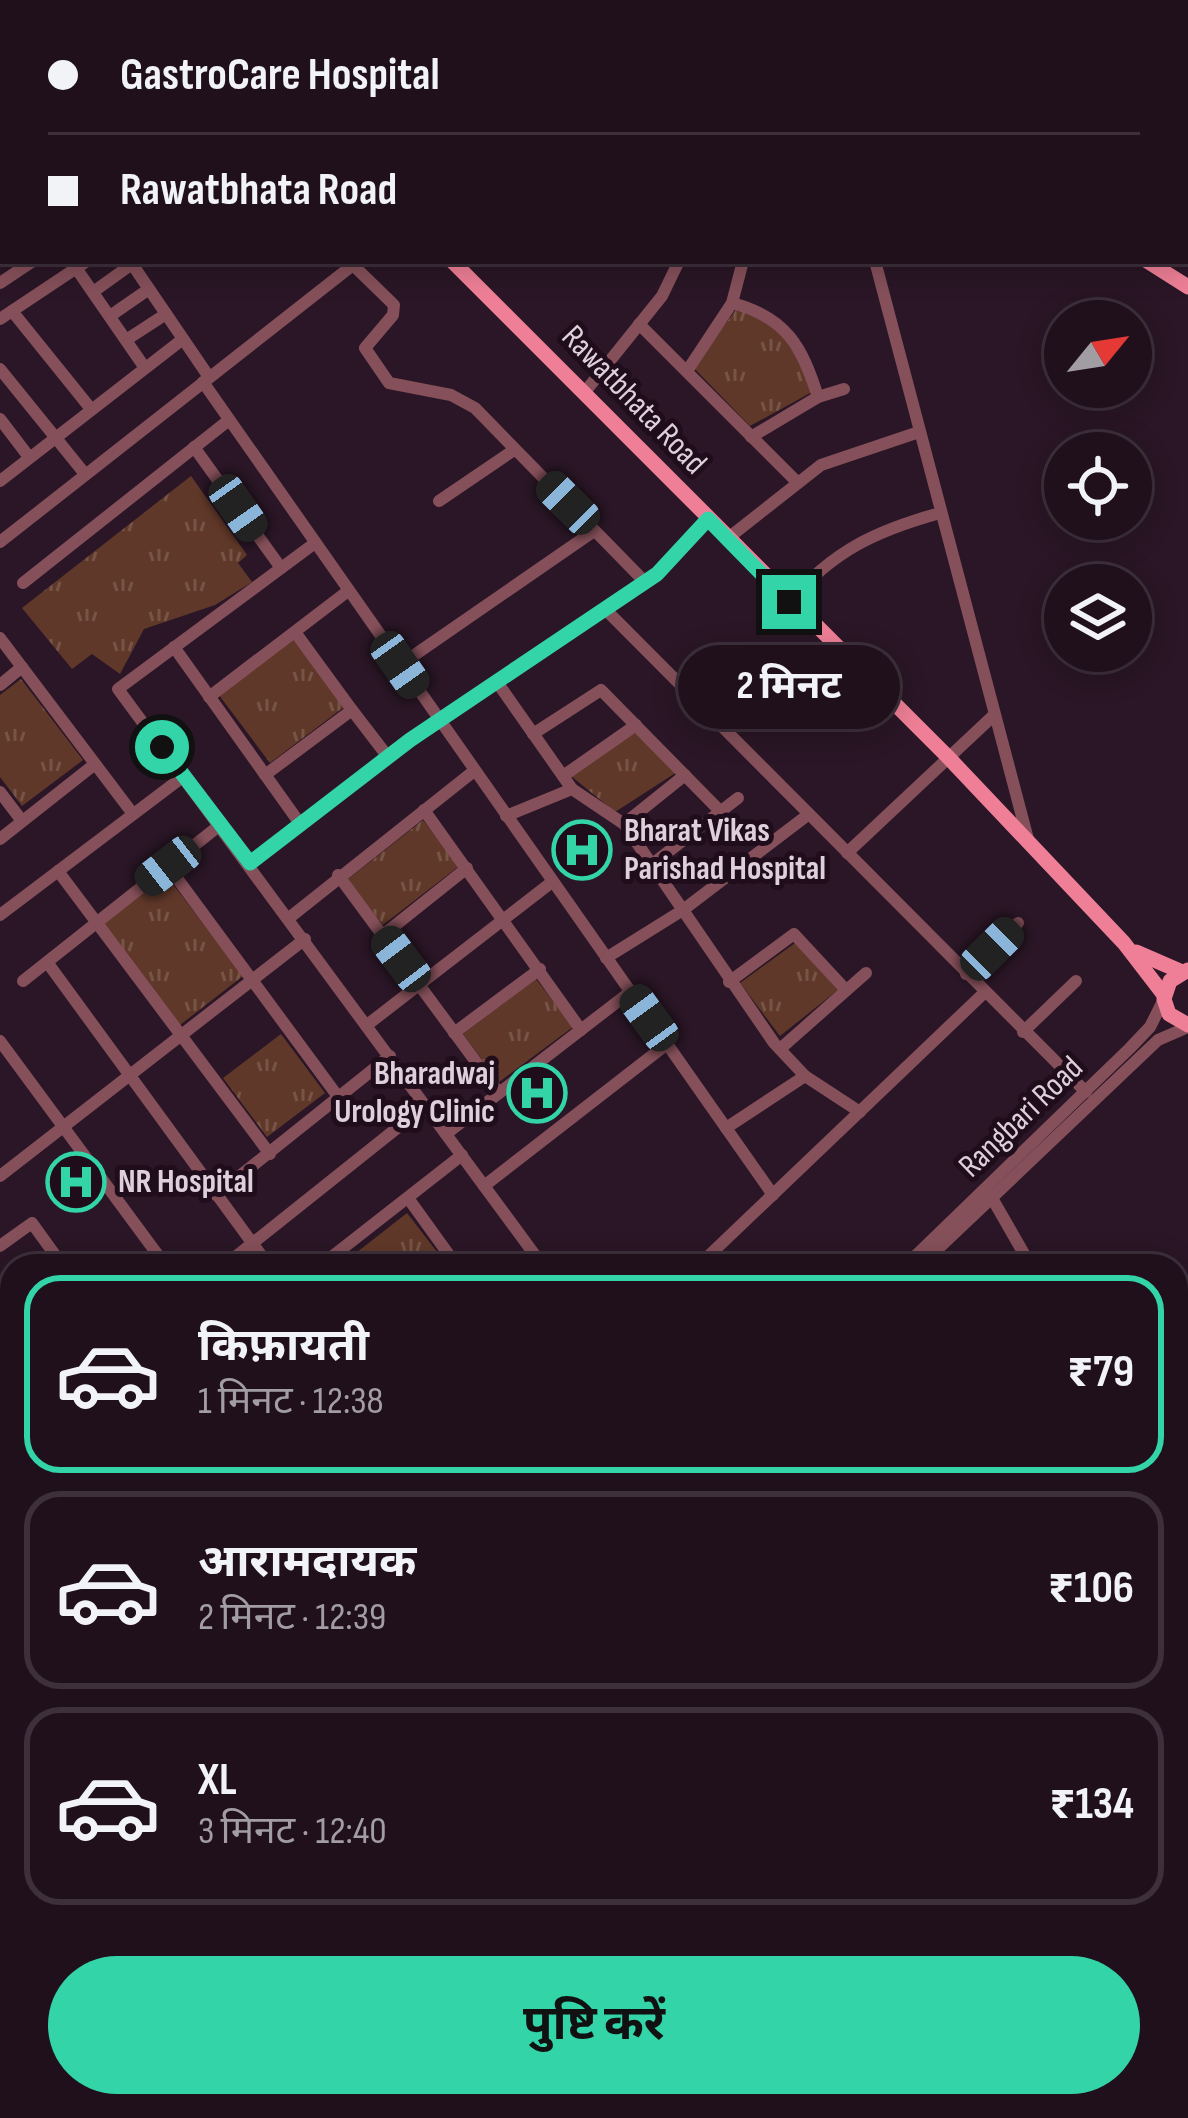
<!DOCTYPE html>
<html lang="hi">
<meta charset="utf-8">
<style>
body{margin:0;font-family:"Sofia Sans Condensed","Noto Sans Devanagari",sans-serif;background:#2d1e29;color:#f1f3f6;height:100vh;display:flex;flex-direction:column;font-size:45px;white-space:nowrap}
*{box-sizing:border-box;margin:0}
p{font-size:39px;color:#a29da3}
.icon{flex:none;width:66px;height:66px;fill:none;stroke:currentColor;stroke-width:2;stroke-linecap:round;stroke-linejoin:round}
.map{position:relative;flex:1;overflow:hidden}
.panel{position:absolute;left:0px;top:1254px;width:1188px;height:864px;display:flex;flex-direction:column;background:#20101c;border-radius:36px 36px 0 0;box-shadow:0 6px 30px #0003,0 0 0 3px #3d303b}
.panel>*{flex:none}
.top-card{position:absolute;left:0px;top:0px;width:1188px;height:264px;box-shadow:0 6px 30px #0003,0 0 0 3px #3d303b;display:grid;align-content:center;height:264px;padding:0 48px;background:#20101c}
.needle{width:78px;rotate:60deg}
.controls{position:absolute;left:1044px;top:300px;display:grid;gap:24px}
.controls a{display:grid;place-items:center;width:108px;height:108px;border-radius:50%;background:#20101c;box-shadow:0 6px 30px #0003,0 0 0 3px #3d303b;font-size:60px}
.end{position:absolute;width:54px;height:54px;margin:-27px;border:15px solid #32d4a8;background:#111;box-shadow:0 0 0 6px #111}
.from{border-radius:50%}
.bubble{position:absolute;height:84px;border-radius:42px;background:#20101c;box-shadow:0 6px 30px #0003,0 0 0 3px #3d303b;font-size:39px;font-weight:700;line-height:84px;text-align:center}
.car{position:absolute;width:36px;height:72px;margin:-36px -18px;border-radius:15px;box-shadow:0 0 9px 3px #0007;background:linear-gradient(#222 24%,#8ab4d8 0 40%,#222 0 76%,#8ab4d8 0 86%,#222 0)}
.top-card b{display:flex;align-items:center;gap:42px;height:114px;font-size:45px}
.top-card b+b{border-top:3px solid #3d303b}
.top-card i{width:30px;height:30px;background:#f1f3f6}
ul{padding:21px 0 0;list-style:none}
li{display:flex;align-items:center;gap:36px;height:198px;margin:0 24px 18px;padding:0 24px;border:6px solid #3d303b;border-radius:36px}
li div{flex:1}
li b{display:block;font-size:45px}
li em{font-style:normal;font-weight:700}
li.active{border-color:#32d4a8}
li>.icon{width:108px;height:108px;stroke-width:1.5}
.button{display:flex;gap:24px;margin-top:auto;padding:24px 48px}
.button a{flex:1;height:138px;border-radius:72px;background:#32d4a8;color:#111;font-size:48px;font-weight:700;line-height:138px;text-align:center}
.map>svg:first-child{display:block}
</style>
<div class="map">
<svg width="1188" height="2118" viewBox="0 0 1188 2118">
<defs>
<pattern id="park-tufts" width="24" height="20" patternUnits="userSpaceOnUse" patternTransform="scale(3)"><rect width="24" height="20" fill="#603829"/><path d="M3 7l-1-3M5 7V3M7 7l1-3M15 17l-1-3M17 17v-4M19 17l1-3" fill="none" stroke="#765447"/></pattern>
<pattern id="garden-furrows" width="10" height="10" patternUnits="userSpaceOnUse" patternTransform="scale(3)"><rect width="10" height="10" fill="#603829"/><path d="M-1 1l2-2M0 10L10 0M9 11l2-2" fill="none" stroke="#765447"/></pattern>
</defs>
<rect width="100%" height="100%" fill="#2a1626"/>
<g fill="url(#park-tufts)">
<polygon points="8,0 459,0 8,3"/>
<path d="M 738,307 C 783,325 794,349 812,392 L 750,426 L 693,367 Z"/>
<polygon points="191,476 247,555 238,563 252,582 215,605 144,629 120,674 92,654 72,669 22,608"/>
<polygon points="293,639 344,707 270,763 219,695"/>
<polygon points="21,679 83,760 22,806 0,777 0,695"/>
<polygon points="636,732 677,772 615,812 571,776"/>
<polygon points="423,820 459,866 383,925 347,880"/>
<polygon points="166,875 243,976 180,1025 103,923"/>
<polygon points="795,943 839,989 780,1036 740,983"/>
<polygon points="536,979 573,1027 499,1082 463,1034"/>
<polygon points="281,1034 325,1093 267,1137 223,1078"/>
<polygon points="407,1213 448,1266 351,1266 347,1260"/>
</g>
<polygon fill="url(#garden-furrows)" points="489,0 799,0 800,3 489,3"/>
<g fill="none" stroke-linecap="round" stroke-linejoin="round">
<g stroke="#24346d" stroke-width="15">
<polyline points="1176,1695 1188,1693"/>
<polyline points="0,1775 12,1767"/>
<polyline points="568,2106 569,2118"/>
</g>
<polyline stroke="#63515f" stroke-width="57" points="804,2106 816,2118"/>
<g stroke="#85505a" stroke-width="12">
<polyline points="817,0 818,3"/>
<polyline points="1143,0 1144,3"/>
<polyline points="1185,60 1188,61"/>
<polyline points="1185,110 1188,108"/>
<polyline points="0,205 3,205"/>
<polyline points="1185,230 1188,229"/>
<polyline points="0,238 3,238"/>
<polyline points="130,261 209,377"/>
<polyline points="875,261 1028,839"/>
<polyline points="353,265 394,305 393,315 365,348 389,383 451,395 475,408 645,582"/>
<polyline points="76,268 145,368"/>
<polyline points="0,283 33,261"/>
<polyline points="93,292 132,264"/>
<path d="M 732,303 C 786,317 802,346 818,397"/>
<polyline points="12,311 91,409"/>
<polyline points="110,316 149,289"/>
<polyline points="0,319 87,261"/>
<polyline points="639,324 797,482"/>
<polyline points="126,340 166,314"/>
<polyline points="0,369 85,474"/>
<polyline points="687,371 732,303 743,261"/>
<polyline points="203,382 773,1195"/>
<polyline points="584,393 662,296 679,261"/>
<polyline points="0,419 29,457"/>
<polyline points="751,437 818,397 844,389"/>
<polyline points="194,447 281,568"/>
<polyline points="0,481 183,339"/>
<polyline points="439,501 514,450"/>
<polyline points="727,539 821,465 919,432"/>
<polyline points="0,542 358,261"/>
<polyline points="315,543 118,689 543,1266"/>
<polyline points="23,583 229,420"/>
<path d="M 789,602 C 833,551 875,531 940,513"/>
<polyline points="605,609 1086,1092"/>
<polyline points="0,638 133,814"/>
<polyline points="174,647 301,825"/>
<polyline points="400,665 594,531"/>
<polyline points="497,682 572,789 624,824 774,1043 805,1076 860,1112"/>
<polyline points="0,685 22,667"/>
<polyline points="209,697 348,591"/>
<polyline points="352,710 388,757"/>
<polyline points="533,734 601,690 720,811"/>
<polyline points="265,775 352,710 295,632"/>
<polyline points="563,776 636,725"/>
<polyline points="0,792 22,821"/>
<polyline points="424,810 581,1030"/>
<polyline points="506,816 572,789"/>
<polyline points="624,824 685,775"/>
<polyline points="0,839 95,764"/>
<polyline points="847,853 993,716"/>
<polyline points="250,864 410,740 657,574 708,519"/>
<polyline points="651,865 738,798"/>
<polyline points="168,866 339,1098"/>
<polyline points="58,871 270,1154"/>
<polyline points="338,875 499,1093"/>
<polyline points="0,915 184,776"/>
<polyline points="289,918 474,771"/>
<polyline points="383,935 467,868"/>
<polyline points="606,958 683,910 809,814"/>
<polyline points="47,962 269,1266"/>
<polyline points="966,974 1018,923"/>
<polyline points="23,981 220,825"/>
<polyline points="729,982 794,934 846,990"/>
<polyline points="367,1025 552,882"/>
<polyline points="1023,1032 1076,981"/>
<polyline points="454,1033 540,969"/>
<polyline points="0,1041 166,1266"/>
<polyline points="780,1049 866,973"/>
<polyline points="726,1128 805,1076"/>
<polyline points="446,1134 630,992"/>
<polyline points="0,1176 305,939"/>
<polyline points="484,1186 667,1044"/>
<polyline points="216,1195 390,1056"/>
<polyline points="408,1198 457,1266"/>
<polyline points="992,1198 1031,1266"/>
<polyline points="0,1246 32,1223 63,1266"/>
<polyline points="224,1266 426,1105"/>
<polyline points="320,1266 462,1155"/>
<polyline points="698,1266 984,993"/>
<polyline points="905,1266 1130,1048 1150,1027 1164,999"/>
<polyline points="920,1266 1158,1040 1188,1027"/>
<polyline points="0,1309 12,1300"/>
<polyline points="0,1383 12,1400"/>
<polyline points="1176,1420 1188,1432"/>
<polyline points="0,1426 12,1417"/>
<polyline points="0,1487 12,1478"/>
<polyline points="1176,1488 1188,1500"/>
<polyline points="1176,1545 1188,1544"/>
<polyline points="0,1555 12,1547"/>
<polyline points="0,1570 12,1586"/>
<polyline points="0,1630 12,1626"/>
<polyline points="1176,1637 1188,1632"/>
<polyline points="0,1697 12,1693"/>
<polyline points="1176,1768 1188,1771"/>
<polyline points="0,1800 12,1790"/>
<polyline points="0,1816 12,1805"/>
<polyline points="0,1960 12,1980"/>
<polyline points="0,2085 12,2105"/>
<polyline points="131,2106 142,2118"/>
<polyline points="270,2106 280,2118"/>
<polyline points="333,2106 342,2118"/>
<polyline points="2,2118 16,2111"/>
<polyline points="84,2118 91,2112"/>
<polyline points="100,2118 121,2106"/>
<polyline points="220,2118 236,2106"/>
<polyline points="423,2118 442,2106"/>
<polyline points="513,2118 532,2106"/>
</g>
<g stroke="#ee7f96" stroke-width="15">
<polyline points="0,144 3,144"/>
<polyline points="452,261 947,756 1124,943 1164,995"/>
<polyline points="1147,261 1188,287"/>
<polyline points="1136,952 1182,972"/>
<polyline points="1188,970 1170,981 1164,999 1169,1014 1188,1025"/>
</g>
</g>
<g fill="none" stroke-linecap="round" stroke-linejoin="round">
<polyline stroke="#32d4a8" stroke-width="15" points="162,747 250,863 410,740 657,574 708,519 789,602"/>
</g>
<defs>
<g id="hospital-ring" transform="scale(3)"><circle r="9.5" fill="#200d1c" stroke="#32d4a8" stroke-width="1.5"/><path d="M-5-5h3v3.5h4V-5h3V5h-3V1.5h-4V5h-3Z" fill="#32d4a8"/></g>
</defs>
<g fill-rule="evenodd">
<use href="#hospital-ring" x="582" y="850"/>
<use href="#hospital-ring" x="537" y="1093"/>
<use href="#hospital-ring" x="76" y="1182"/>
</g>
<g text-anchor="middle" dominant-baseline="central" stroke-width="10" stroke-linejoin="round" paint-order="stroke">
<g font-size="33" fill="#ded0da" stroke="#200d1c">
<text transform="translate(634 400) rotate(46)">Rawatbhata Road</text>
<text transform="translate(1021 1117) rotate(-44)">Rangbari Road</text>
</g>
<g font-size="33" font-weight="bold" fill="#ded0da" stroke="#200d1c" text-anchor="start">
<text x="624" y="831">Bharat Vikas<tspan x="624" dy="38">Parishad Hospital</tspan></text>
<text x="495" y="1074" text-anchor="end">Bharadwaj<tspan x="495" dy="38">Urology Clinic</tspan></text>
<text x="118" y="1182">NR Hospital</text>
</g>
</g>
</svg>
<div class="controls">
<a><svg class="needle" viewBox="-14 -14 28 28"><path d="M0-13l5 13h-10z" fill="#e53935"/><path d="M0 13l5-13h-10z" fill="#a29da3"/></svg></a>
<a><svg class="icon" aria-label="locate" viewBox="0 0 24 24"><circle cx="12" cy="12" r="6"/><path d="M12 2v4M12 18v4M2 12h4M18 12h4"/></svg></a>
<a><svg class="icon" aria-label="layers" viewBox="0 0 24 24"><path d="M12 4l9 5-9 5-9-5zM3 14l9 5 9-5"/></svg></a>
</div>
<i class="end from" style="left:162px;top:747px"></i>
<i class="end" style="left:789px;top:602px"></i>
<div class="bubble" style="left:678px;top:645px;width:222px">2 मिनट</div>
<i class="car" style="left:568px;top:503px;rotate:315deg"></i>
<i class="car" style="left:238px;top:508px;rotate:145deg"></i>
<i class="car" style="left:400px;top:665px;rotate:145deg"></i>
<i class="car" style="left:168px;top:866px;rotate:232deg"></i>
<i class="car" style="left:992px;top:949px;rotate:45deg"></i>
<i class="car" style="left:401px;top:959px;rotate:323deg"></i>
<i class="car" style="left:649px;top:1018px;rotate:324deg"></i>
<div class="top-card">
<b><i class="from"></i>GastroCare Hospital</b>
<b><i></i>Rawatbhata Road</b>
</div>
<section class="panel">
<ul>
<li class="active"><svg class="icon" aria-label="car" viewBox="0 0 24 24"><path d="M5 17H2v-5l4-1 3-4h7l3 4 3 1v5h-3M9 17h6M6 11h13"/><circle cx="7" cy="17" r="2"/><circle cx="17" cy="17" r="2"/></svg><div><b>किफ़ायती</b><p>1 मिनट · 12:38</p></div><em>₹79</em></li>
<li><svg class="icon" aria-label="car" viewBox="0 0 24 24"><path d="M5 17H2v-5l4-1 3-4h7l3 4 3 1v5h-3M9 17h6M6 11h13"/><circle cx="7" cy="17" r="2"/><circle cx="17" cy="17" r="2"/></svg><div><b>आरामदायक</b><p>2 मिनट · 12:39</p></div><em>₹106</em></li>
<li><svg class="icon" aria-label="car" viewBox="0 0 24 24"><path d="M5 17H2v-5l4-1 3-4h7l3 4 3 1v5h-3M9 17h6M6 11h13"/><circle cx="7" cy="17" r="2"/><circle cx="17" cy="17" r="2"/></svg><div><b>XL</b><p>3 मिनट · 12:40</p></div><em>₹134</em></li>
</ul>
<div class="button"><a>पुष्टि करें</a></div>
</section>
</div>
